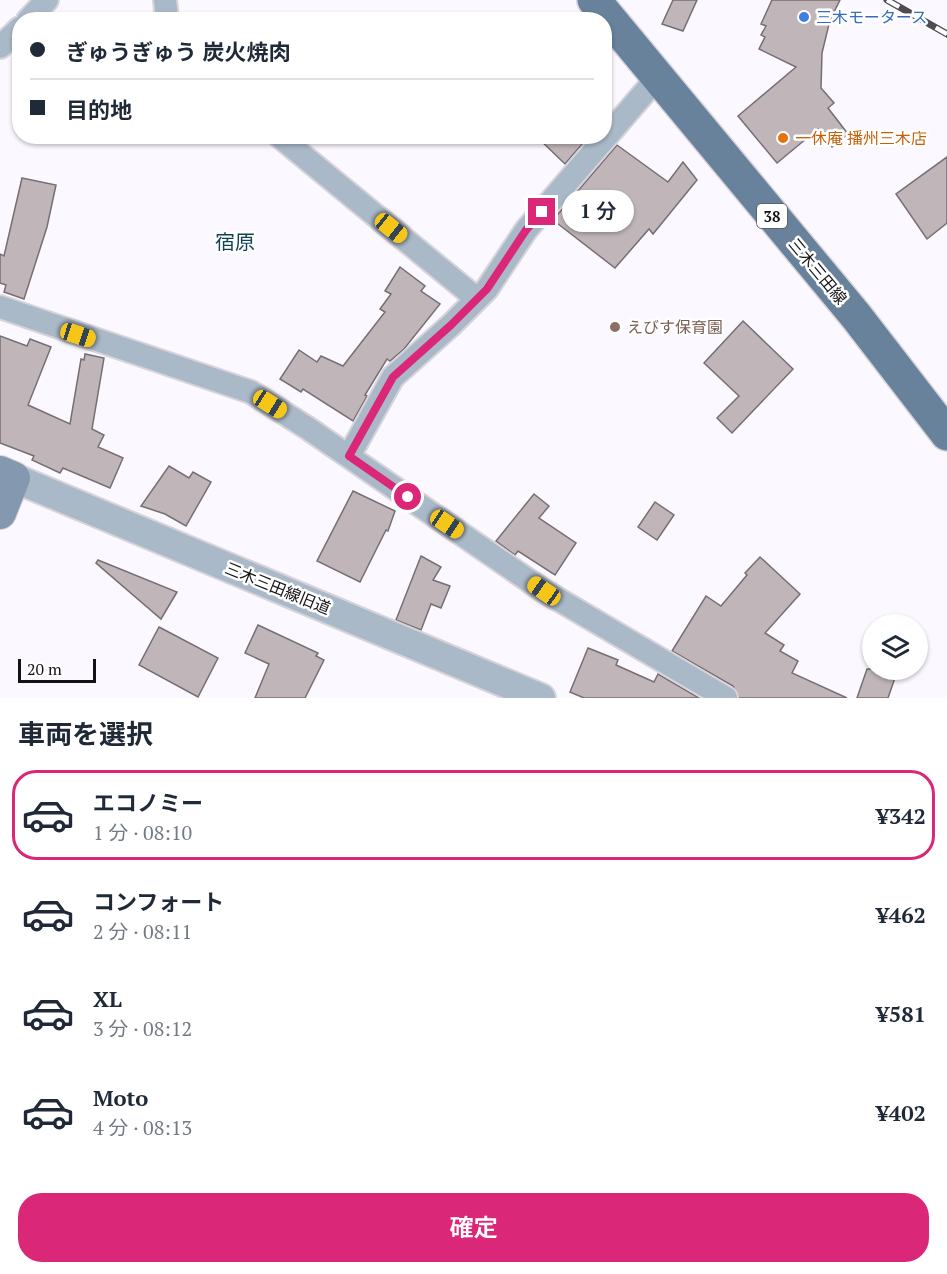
<!DOCTYPE html>
<html lang="ja">
<meta charset="utf-8">
<style>
body{margin:0;font-family:"PT Serif","Noto Sans JP",serif;background:#f2f2f3;color:#1f2937;height:100vh;display:flex;flex-direction:column;font-size:22px;white-space:nowrap}
*{box-sizing:border-box;margin:0}
p{font-size:20px;color:#747a83}
.icon{flex:none;width:33px;height:33px;fill:none;stroke:currentColor;stroke-width:2;stroke-linecap:round;stroke-linejoin:round}
.map{position:relative;height:698px;overflow:hidden}
.drawer{display:flex;flex-direction:column;background:#fff;flex:1}
.drawer>*{flex:none}
.banner{position:absolute;left:12px;top:12px;width:600px;height:132px;border-radius:24px;box-shadow:0 2px 4px #0004;display:grid;align-content:center;height:132px;padding:0 18px;background:#fff}
.controls{position:absolute;left:862px;top:614px;display:grid;gap:12px}
.controls a{display:grid;place-items:center;width:66px;height:66px;border-radius:50%;background:#fff;box-shadow:0 2px 4px #0004;font-size:30px}
.scale{position:absolute;left:18px;bottom:15px;width:78px;box-sizing:border-box;padding-left:6px;border:3px solid #141215;border-top:0;font-size:16px;line-height:21px;white-space:nowrap;color:#141215;-webkit-text-stroke:4px #fff;paint-order:stroke}
.end{position:absolute;width:27px;height:27px;margin:-14px;border:8px solid #db2777;background:#fff;box-shadow:0 0 0 3px #fff}
.from{border-radius:50%}
.bubble{position:absolute;height:42px;border-radius:21px;background:#fff;box-shadow:0 2px 4px #0004;font-size:20px;font-weight:600;line-height:42px;text-align:center}
.car{position:absolute;width:18px;height:36px;margin:-18px -9px;border-radius:8px;box-shadow:0 0 4px 2px #0007;background:linear-gradient(#f5c518 24%,#345 0 40%,#f5c518 0 76%,#345 0 86%,#f5c518 0)}
.banner b{display:flex;align-items:center;gap:21px;height:57px;font-size:22px}
.banner b+b{border-top:2px solid #e0e1e3}
.banner i{width:15px;height:15px;background:#1f2937}
ul{padding:0;list-style:none}
li{display:flex;align-items:center;gap:18px;height:90px;margin:0 12px 9px;padding:0 6px;border:3px solid transparent;border-radius:24px}
li div{flex:1}
li b{display:block;font-size:22px}
li em{font-style:normal;font-weight:600}
li.current{border-color:#db2777}
li>.icon{width:54px;height:54px;stroke-width:1.5}
h2{padding:0 18px;font-size:27px;line-height:72px}
.button{display:flex;gap:12px;margin-top:auto;padding:12px 18px}
.button a{flex:1;height:69px;border-radius:24px;background:#db2777;color:#fff;font-size:24px;font-weight:600;line-height:69px;text-align:center}
.map>svg:first-child{display:block}
</style>
<div class="map">
<svg width="947" height="698" viewBox="0 0 947 698">
<rect width="100%" height="100%" fill="#fcf8ff"/>
<g fill="#c0b6ba" stroke="#776e72" stroke-width="1.5">
<polygon points="673,0 697,0 683,31 662,24"/>
<polygon points="772,0 840,0 830,20 822,53 821,88 834,103 828,108 848,134 832,147 818,129 777,163 738,116 796,67 759,49 765,37 761,35 766,26 761,24"/>
<polygon points="536,136 589,136 565,164"/>
<polygon points="617,145 668,182 683,162 697,180 653,234 649,229 615,268 553,220"/>
<polygon points="947,157 947,223 927,239 896,194"/>
<polygon points="22,178 56,185 47,227 24,299 4,292 6,285 0,283 0,254 4,256"/>
<polygon points="400,267 425,286 421,291 440,304 404,349 390,361 387,359 365,395 367,396 353,421 303,389 301,392 280,379 299,350 317,362 321,356 343,366 385,312 380,309 391,294 385,291"/>
<polygon points="743,321 793,369 732,433 717,418 739,396 704,363"/>
<polygon points="0,336 27,346 30,339 51,347 28,405 70,424 81,359 84,360 85,354 104,358 92,429 104,435 98,447 123,458 110,488 63,468 60,473 32,460 34,456 0,443"/>
<polygon points="169,466 189,478 193,472 211,482 186,526 165,514 141,506"/>
<polygon points="353,491 395,511 388,531 386,530 360,582 317,561"/>
<polygon points="534,494 549,506 539,518 576,543 555,575 518,551 515,555 496,541"/>
<polygon points="655,502 674,515 657,540 638,527"/>
<polygon points="421,556 441,567 433,580 450,586 441,608 431,604 421,630 396,620"/>
<polygon points="760,557 800,594 765,633 784,645 780,651 798,661 792,673 847,698 739,698 733,686 672,651 706,596 721,606 747,575 745,573"/>
<polygon points="98,560 177,592 161,619 96,563"/>
<polygon points="258,625 318,653 316,656 324,660 305,698 255,698 269,664 245,653"/>
<polygon points="159,627 218,658 198,697 139,665"/>
<polygon points="588,648 618,660 616,665 654,682 658,674 699,698 584,698 570,692"/>
<polygon points="867,669 898,669 888,698 857,698"/>
</g>
<g fill="none" stroke-linecap="round" stroke-linejoin="round">
<g stroke="#d7d3da" stroke-width="26">
<g id="minor">
<polyline points="165,0 167,20"/>
<polyline points="28,20 47,0"/>
<polyline points="0,47 20,28"/>
<polyline points="279,136 477,299"/>
<polyline points="0,307 251,392 309,429 544,591 726,698"/>
<polyline points="349,456 393,377 451,325 487,289 526,230 657,78"/>
</g>
</g>
<g stroke="#d7d3da" stroke-width="32">
<polyline id="tertiary" points="14,478 541,698"/>
</g>
<g stroke="#d7d3da" stroke-width="34">
<polyline id="secondary" points="0,472 14,478 0,513"/>
</g>
<g stroke="#d7d3da" stroke-width="36">
<polyline id="primary" points="594,0 856,316 947,434"/>
</g>
<use href="#minor" stroke="#aab9c8" stroke-width="22"/>
<use href="#tertiary" stroke="#aab9c8" stroke-width="28"/>
<use href="#secondary" stroke="#8499af" stroke-width="32"/>
<use href="#primary" stroke="#68829c" stroke-width="33"/>
<g stroke="#4f4c50" stroke-width="7">
<polyline id="rail" points="887,0 947,34"/>
</g>
<use href="#rail" stroke="#fff" stroke-width="4.5" stroke-dasharray="14" stroke-linecap="butt"/>
</g>
<g fill="none" stroke-linecap="round" stroke-linejoin="round">
<polyline stroke="#db2777" stroke-width="8" points="408,497 349,456 393,377 451,325 487,289 526,230 542,212"/>
</g>
<circle fill="#3f7fe0" stroke="#fff" stroke-width="2" cx="804" cy="17" r="6"/>
<circle fill="#e8710a" stroke="#fff" stroke-width="2" cx="783" cy="138" r="6"/>
<circle fill="#8d6e63" stroke="#fff" stroke-width="2" cx="615" cy="327" r="6"/>
<g text-anchor="middle" dominant-baseline="central" stroke-width="5" stroke-linejoin="round" paint-order="stroke">
<rect fill="#fff" stroke="#5a595b" stroke-width="1.5" x="757" y="204" width="30" height="24" rx="4.5"/>
<g font-size="15" font-weight="bold" fill="#141215">
<text x="772" y="216">38</text>
</g>
<g font-size="16" fill="#366cbe" stroke="#fff" text-anchor="start">
<text x="816" y="17">三木モータース</text>
</g>
<g font-size="16" fill="#c56008" stroke="#fff" text-anchor="start">
<text x="795" y="138">一休庵 播州三木店</text>
</g>
<g font-size="16" fill="#141215" stroke="#fff">
<text transform="translate(818 271) rotate(50)">三木三田線</text>
<text transform="translate(278 588) rotate(22)">三木三田線旧道</text>
</g>
<g font-size="16" fill="#785e54" stroke="#fff" text-anchor="start">
<text x="627" y="327">えびす保育園</text>
</g>
<g font-size="20" fill="#104455" stroke="#fff">
<text x="235" y="241">宿原</text>
</g>
</g>
</svg>
<div class="controls">
<a><svg class="icon" aria-label="layers" viewBox="0 0 24 24"><path d="M12 4l9 5-9 5-9-5zM3 14l9 5 9-5"/></svg></a>
</div>
<div class="scale">20 m</div>
<i class="end from" style="left:408px;top:497px"></i>
<i class="end" style="left:542px;top:212px"></i>
<div class="bubble" style="left:562px;top:190px;width:72px">1 分</div>
<i class="car" style="left:391px;top:228px;rotate:129deg"></i>
<i class="car" style="left:78px;top:335px;rotate:108deg"></i>
<i class="car" style="left:270px;top:404px;rotate:122deg"></i>
<i class="car" style="left:447px;top:524px;rotate:124deg"></i>
<i class="car" style="left:544px;top:591px;rotate:305deg"></i>
<div class="banner">
<b><i class="from"></i>ぎゅうぎゅう 炭火焼肉</b>
<b><i></i>目的地</b>
</div>
</div>
<section class="drawer">
<h2>車両を選択</h2>
<ul>
<li class="current"><svg class="icon" aria-label="car" viewBox="0 0 24 24"><path d="M5 17H2v-5l4-1 3-4h7l3 4 3 1v5h-3M9 17h6M6 11h13"/><circle cx="7" cy="17" r="2"/><circle cx="17" cy="17" r="2"/></svg><div><b>エコノミー</b><p>1 分 · 08:10</p></div><em>¥342</em></li>
<li><svg class="icon" aria-label="car" viewBox="0 0 24 24"><path d="M5 17H2v-5l4-1 3-4h7l3 4 3 1v5h-3M9 17h6M6 11h13"/><circle cx="7" cy="17" r="2"/><circle cx="17" cy="17" r="2"/></svg><div><b>コンフォート</b><p>2 分 · 08:11</p></div><em>¥462</em></li>
<li><svg class="icon" aria-label="car" viewBox="0 0 24 24"><path d="M5 17H2v-5l4-1 3-4h7l3 4 3 1v5h-3M9 17h6M6 11h13"/><circle cx="7" cy="17" r="2"/><circle cx="17" cy="17" r="2"/></svg><div><b>XL</b><p>3 分 · 08:12</p></div><em>¥581</em></li>
<li><svg class="icon" aria-label="car" viewBox="0 0 24 24"><path d="M5 17H2v-5l4-1 3-4h7l3 4 3 1v5h-3M9 17h6M6 11h13"/><circle cx="7" cy="17" r="2"/><circle cx="17" cy="17" r="2"/></svg><div><b>Moto</b><p>4 分 · 08:13</p></div><em>¥402</em></li>
</ul>
<div class="button"><a>確定</a></div>
</section>
